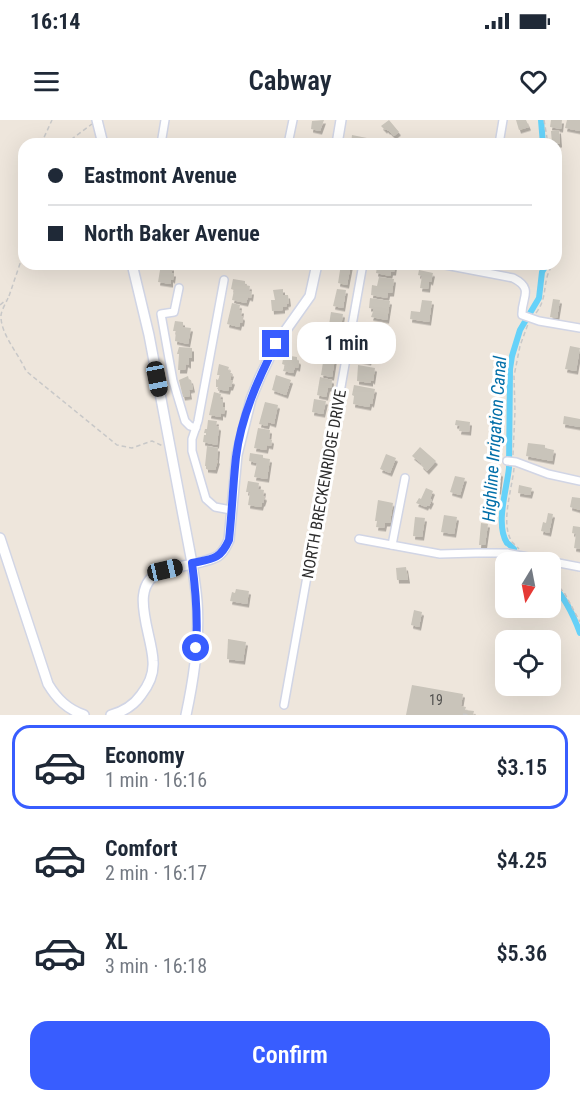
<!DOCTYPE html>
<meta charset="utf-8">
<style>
body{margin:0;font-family:"Roboto Condensed",sans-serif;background:#f2f2f3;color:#1f2937;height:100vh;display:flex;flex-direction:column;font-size:22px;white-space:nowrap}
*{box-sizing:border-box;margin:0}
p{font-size:20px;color:#747a83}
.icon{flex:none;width:33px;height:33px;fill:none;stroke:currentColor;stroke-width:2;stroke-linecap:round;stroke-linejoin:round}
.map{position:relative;height:595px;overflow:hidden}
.details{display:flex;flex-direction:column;background:#fff;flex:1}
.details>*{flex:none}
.hud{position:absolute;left:18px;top:18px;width:544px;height:132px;border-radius:18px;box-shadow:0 6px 24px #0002;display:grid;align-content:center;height:132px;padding:0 30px;background:#fff}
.needle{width:39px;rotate:190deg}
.fabs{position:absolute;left:495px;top:432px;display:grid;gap:12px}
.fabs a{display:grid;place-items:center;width:66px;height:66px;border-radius:12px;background:#fff;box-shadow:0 6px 24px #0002;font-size:30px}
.end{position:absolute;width:27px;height:27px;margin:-14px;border:8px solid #385dff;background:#fff;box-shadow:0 0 0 3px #fff}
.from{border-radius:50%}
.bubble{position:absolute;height:42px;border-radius:18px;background:#fff;box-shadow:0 6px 24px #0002;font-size:20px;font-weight:600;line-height:42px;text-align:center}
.car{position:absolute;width:18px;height:36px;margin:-18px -9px;border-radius:8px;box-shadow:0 0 4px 2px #0007;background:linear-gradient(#222 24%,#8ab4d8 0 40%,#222 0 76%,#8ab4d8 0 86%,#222 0)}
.hud b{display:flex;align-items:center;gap:21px;height:57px;font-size:22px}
.hud b+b{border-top:2px solid #e0e1e3}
.hud i{width:15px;height:15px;background:#1f2937}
ul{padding:10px 0 0;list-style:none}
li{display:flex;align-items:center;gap:18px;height:84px;margin:0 12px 9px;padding:0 18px;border:3px solid transparent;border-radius:18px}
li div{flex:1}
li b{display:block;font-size:22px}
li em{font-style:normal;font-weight:600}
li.selected{border-color:#385dff}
li>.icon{width:54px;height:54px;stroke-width:1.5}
.button{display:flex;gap:12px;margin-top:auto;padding:12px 30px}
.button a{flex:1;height:69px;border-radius:18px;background:#385dff;color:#fff;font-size:24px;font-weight:600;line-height:69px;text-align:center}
.status{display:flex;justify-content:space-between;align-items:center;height:42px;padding:0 30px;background:#fff;direction:ltr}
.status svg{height:16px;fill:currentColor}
header{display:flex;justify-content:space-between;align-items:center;height:78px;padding:0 30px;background:#fff;font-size:27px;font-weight:600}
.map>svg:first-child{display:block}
</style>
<div class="status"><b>16:14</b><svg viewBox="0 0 49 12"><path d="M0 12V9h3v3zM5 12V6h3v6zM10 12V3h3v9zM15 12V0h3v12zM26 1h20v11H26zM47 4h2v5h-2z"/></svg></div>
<header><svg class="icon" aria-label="menu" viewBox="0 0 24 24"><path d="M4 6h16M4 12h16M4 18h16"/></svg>Cabway<svg class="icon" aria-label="heart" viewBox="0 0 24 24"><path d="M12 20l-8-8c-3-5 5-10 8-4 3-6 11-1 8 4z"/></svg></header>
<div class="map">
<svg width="580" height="595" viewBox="0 0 580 595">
<defs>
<filter id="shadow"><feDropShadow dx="2" dy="3.5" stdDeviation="0" flood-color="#0004"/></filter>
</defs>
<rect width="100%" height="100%" fill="#eee6dc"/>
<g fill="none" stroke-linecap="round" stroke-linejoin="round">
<g stroke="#66d2f9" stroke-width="6">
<polyline points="541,0 543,24"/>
<path d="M 514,429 C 514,429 508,423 507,423 C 495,405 507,368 509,348 L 510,249 L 512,236 L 520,210 L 539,178 L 542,152 L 547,144"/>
<path d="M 550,462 C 565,477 573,494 580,513"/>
</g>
</g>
<g fill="#c9c4ba" filter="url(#shadow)">
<polygon points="324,0 320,11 311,9 312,1"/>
<polygon points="389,0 399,12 394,16 389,11 388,11 386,9 385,10 381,6"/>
<polygon points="516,0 526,0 529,7 519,10"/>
<polygon points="551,0 562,0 561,9 550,7"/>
<polygon points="567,0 580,0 580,11 565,8"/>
<polygon points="559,10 560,24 552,24 551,11"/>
<polygon points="352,15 367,18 366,24 351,24"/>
<polygon points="161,144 169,144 169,147 172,147 172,153 174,153 173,160 171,159 171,164 158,162"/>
<polygon points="341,144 351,144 347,165 338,163"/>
<polygon points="376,144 395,145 394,152 391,152 390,156 376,153 377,147 375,147"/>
<polygon points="419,150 433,153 431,162 429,161 428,169 420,168 422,156 418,155"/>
<polygon points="379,157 394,159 392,173 388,173 387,178 371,175 372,165 377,166"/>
<polygon points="233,159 245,161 245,165 250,166 249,171 252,171 251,178 248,177 246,183 232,180 234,170 231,169"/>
<polygon points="283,169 283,175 288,175 289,183 286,184 287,186 283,187 283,190 272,191 271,180 275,180 273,170"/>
<polygon points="337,169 346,170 343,188 333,186"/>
<polygon points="370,178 390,181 387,200 371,197 374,189 369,188"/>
<polygon points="553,179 560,180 557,198 550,197"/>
<polygon points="422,180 432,181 429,202 410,199 411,191 420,192"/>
<polygon points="232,183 240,185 239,190 242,190 241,196 243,197 242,203 240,203 239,207 227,204"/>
<polygon points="331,192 343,194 340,213 328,211"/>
<polygon points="175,201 183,202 183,207 191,208 188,224 175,221 176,211 173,211"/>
<polygon points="366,202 382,204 380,217 379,216 378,220 365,218"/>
<polygon points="328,214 340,216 336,235 325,232"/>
<polygon points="360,222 374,225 374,233 376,233 375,240 370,239 369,242 360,240 360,237 358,236 360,230 358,230"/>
<polygon points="570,226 580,228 576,251 565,249"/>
<polygon points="179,227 192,228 192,238 189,238 189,245 186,244 185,250 178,250 179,234 177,234"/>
<polygon points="284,235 297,237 297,240 299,241 298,248 295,247 293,253 283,251 285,245 282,244"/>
<polygon points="324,236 335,238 332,257 321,255"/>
<polygon points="219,244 229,247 228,250 231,251 230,253 232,253 230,260 233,261 231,267 229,267 228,271 217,269 218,267 216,267 216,259 218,260 220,255 217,255"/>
<polygon points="358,245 375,248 373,261 371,260 371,263 357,261"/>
<polygon points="276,255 291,260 286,275 272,270"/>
<polygon points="188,256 189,260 191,260 193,269 189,270 190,276 183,277 179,260"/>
<polygon points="320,257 332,260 331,268 328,268 326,277 317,275"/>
<polygon points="354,265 375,269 372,284 370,283 369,287 353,284 354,276 352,275"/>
<polygon points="214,272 221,274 220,279 223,279 223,287 225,287 224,294 221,293 221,297 209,295"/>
<polygon points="314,279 326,281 323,294 312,292"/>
<polygon points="265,282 278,285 274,304 268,302 267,306 259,304"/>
<polygon points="564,296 580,299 580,307 563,304"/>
<polygon points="208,300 217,301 216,306 219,307 217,325 203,322 204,315 206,315 206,313 204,313 205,309 207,309"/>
<polygon points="456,300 470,302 469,312 459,311 460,306 455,305"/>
<polygon points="258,308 270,310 269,319 272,320 271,326 267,325 266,330 254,328"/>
<polygon points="528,323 545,325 545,328 554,330 552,341 526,336"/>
<polygon points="207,326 218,328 217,340 218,340 215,350 206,349 206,346 205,346"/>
<polygon points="420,327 436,341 427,351 421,345 422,344 412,336"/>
<polygon points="250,333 263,335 263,338 270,339 267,359 254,357 257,343 249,341"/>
<polygon points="386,334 396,338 390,353 380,349"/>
<polygon points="492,351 501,353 499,371 484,369 486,357 491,358"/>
<polygon points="455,356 465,358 460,375 450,372"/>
<polygon points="248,361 259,363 258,369 264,370 263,376 265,377 263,383 262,383 261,387 248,385 250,372 246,372"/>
<polygon points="519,365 532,368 530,375 518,373"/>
<polygon points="426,368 433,371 430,379 432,380 429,386 427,385 426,387 416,383 419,378 421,379"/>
<polygon points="572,377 580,378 580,390 570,387"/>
<polygon points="378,380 393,383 390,403 385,403 384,408 376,407 377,401 375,401"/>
<polygon points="548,393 553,394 549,413 541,411 543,402 546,403"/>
<polygon points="444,395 457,397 454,414 441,412"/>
<polygon points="415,397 425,398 422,417 413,416"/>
<polygon points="481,403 488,404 485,425 479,425"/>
<polygon points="573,406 580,407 580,429 574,428 576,414 572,413"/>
<polygon points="406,447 408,460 397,460 396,448"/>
<polygon points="236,469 249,471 247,484 230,481 232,472 235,473"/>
<polygon points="414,490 422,492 419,507 411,505"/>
<polygon points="228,519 246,522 243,541 227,539"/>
<polygon points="412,565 463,574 461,586 466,587 465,590 474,591 473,595 406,595"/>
</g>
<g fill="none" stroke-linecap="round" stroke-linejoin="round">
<g stroke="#d1d5e5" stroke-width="10">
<g id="street">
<polyline points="161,24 165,0"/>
<polyline points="288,24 293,0"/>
<polyline points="499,24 503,0"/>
<path d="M 440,144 L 513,158 C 535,169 521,178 522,195 L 539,201 L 580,208"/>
<polyline points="224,160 198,301 192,319 192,331 206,379 215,387 231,390"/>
<polyline points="179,168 174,192 161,194 173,261 185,301 190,306 196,308"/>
<polyline points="507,341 516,342 548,354 580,361"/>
<polyline points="359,419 440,434 476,433 507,433 580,447"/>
<polyline points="392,425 405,358"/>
<polyline points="284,585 363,144"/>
</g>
</g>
<g stroke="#d1d5e5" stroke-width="12">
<g id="secondary">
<polyline points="97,0 103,24"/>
<polyline points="337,24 341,0"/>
<path d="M 132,144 L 149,215 L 192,443 C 194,456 196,469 197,481 C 200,519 194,558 186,595"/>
<path d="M 0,418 L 48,564 C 57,579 67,589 84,595"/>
<path d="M 111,595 C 122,592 134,585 141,575 C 149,565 154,553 153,541 C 152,512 125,463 165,450 C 178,446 207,443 218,436 C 224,432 226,426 229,420 L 237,335 L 251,279 L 260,257 L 276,224 L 310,176 L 317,144"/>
</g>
</g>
<g stroke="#c8c8c8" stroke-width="1.5" stroke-dasharray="4.5 3" stroke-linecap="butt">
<polyline points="544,0 548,24"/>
<polyline points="41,24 52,0"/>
<polyline points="65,24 92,4"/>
<polyline points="556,107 561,125 556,138"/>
<polyline points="9,176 24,132"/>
<path d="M 8,178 C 6,183 2,189 1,195 C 0,214 19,234 26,251 L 117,325 L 132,328 L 152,321 L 163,326"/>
<polyline points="0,185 6,180"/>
<path d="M 536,193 C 549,176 541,162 553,144"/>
<polyline points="513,335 515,291 514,256 520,226 528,204"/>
<path d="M 514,348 C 512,370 500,403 512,422 C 513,423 519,429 519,429"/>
<polyline points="550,456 565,474 580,502"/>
<polyline points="463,594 470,595"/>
</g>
<use href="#street" stroke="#fff" stroke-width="7"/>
<use href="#secondary" stroke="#fff" stroke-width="9"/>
</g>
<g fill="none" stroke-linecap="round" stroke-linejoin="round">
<path stroke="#385dff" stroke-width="8" d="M 196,528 C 198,499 196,472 192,443 C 212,439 220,440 229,420 C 232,392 233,364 236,337 C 241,297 258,259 276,224"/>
</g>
<g text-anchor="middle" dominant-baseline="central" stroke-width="6" stroke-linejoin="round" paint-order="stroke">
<g font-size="14" fill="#52514f">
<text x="436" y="580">19</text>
</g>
<g font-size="16" fill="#2b2b2b" stroke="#fff">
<text transform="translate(324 364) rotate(-80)">NORTH BRECKENRIDGE DRIVE</text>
</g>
<g font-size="18" font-style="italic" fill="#026fa9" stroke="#fff">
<text transform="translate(494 319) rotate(-86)">Highline Irrigation Canal</text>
</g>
</g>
</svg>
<div class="fabs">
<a><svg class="needle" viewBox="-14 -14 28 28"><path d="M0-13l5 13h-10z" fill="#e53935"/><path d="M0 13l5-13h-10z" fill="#747a83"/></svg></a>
<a><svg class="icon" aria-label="locate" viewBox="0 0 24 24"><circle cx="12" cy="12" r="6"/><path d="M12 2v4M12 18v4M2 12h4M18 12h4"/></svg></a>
</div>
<i class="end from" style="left:196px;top:528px"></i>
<i class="end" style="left:276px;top:224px"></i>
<div class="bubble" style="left:297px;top:202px;width:99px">1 min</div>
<i class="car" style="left:157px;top:259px;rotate:169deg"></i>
<i class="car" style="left:165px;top:450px;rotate:77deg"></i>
<div class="hud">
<b><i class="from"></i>Eastmont Avenue</b>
<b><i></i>North Baker Avenue</b>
</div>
</div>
<section class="details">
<ul>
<li class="selected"><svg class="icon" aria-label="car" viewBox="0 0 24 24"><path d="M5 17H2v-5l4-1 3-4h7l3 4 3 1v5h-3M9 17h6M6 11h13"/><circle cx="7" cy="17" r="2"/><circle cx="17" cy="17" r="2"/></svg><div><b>Economy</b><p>1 min · 16:16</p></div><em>$3.15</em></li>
<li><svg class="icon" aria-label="car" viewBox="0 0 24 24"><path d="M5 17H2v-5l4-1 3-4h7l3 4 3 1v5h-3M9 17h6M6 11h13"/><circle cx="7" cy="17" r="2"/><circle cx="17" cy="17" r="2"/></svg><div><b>Comfort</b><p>2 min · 16:17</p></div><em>$4.25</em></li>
<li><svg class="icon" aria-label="car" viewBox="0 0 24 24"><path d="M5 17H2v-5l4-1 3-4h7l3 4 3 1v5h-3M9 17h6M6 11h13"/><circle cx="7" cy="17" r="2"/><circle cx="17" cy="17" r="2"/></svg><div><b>XL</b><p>3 min · 16:18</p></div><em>$5.36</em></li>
</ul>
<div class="button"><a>Confirm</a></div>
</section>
